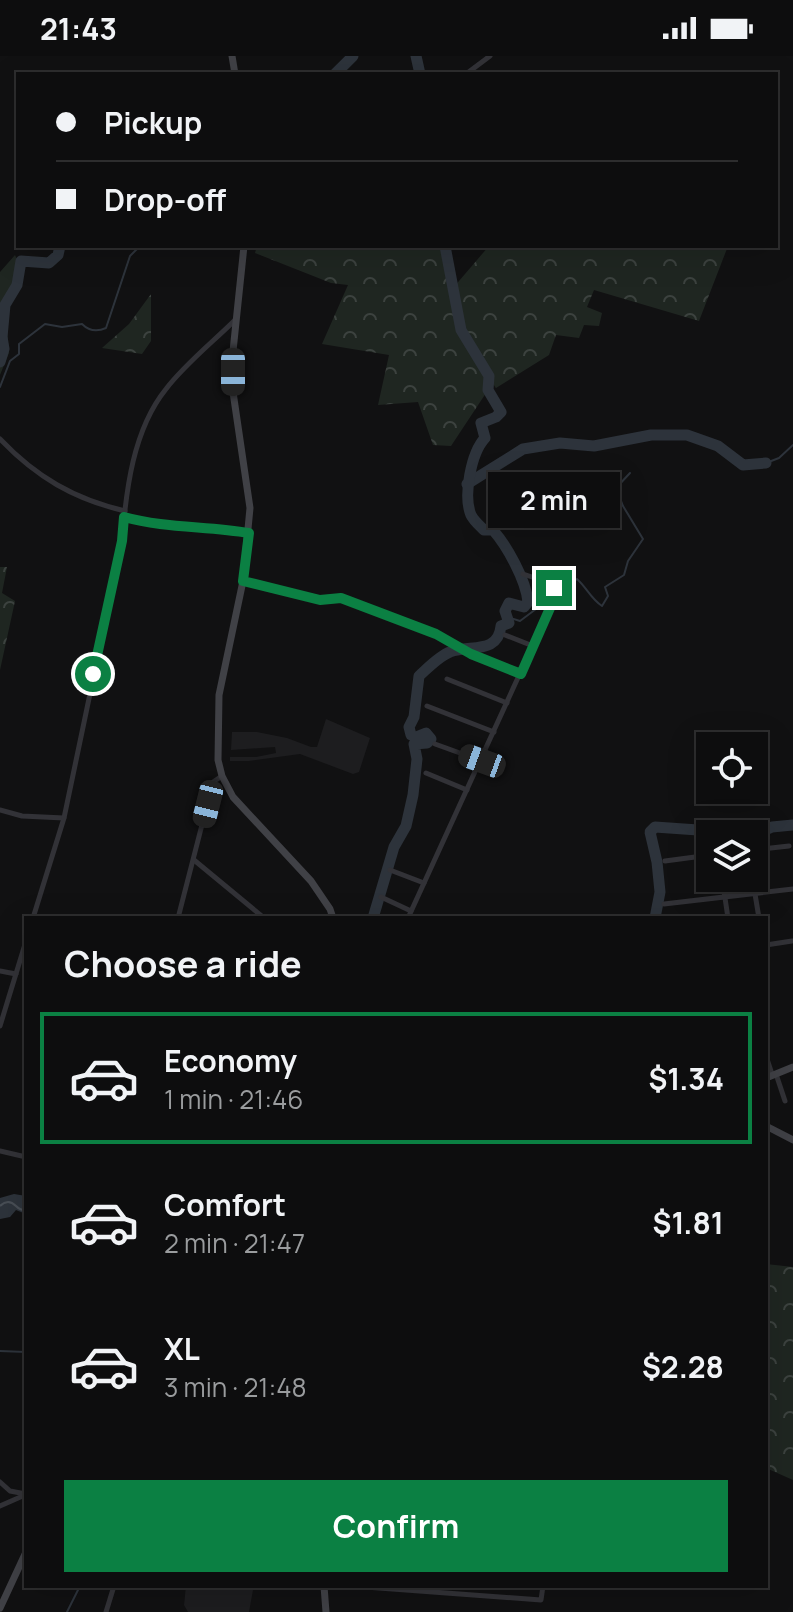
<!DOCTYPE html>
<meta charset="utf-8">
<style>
body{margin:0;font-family:Manrope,sans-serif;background:#1b1b1c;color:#f1f3f6;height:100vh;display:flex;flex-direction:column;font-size:30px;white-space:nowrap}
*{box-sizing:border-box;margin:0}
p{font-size:26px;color:#9a9c9e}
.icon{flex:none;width:44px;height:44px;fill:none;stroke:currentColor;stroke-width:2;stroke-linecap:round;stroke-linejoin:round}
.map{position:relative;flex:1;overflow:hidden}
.panel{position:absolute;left:24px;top:860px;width:744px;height:672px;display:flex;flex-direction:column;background:#0d0d0e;border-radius:0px;box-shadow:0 8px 32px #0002,0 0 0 2px #2d2d2e}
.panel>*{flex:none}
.banner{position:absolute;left:16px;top:16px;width:762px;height:176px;border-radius:0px;box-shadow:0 8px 32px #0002,0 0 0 2px #2d2d2e;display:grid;align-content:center;height:176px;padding:0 40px;background:#0d0d0e}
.tools{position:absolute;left:696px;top:676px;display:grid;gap:16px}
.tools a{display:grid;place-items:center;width:72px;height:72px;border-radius:0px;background:#0d0d0e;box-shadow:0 8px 32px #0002,0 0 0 2px #2d2d2e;font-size:40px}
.end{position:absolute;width:36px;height:36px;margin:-18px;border:10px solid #0b8043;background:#fff;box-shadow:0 0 0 4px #fff}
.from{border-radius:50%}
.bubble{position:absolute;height:56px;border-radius:0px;background:#0d0d0e;box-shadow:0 8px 32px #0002,0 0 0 2px #2d2d2e;font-size:26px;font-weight:700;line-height:56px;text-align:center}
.car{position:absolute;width:24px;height:48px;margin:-24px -12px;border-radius:10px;box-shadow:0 0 6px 2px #0007;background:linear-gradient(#222 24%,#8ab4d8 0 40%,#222 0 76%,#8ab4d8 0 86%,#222 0)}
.banner b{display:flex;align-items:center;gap:28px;height:76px;font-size:30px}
.banner b+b{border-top:2px solid #2d2d2e}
.banner i{width:20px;height:20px;background:#f1f3f6}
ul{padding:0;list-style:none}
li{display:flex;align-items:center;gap:24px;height:132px;margin:0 16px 12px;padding:0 24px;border:4px solid transparent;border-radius:0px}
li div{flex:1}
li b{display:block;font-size:30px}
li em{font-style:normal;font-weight:700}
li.selected{border-color:#0b8043}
li>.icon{width:72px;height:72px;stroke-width:1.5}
h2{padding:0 40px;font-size:36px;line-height:96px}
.cta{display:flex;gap:16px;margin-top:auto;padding:16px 40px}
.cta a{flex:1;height:92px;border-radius:0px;background:#0b8043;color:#fff;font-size:32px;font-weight:700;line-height:92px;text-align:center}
.status{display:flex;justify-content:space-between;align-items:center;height:56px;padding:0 40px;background:#0d0d0e;direction:ltr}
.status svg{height:22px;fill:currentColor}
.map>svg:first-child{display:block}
</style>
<div class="status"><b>21:43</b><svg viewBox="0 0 49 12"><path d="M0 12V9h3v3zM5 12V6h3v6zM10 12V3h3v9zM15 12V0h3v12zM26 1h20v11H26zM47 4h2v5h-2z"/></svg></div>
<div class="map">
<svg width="793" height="1556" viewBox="0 0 793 1556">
<defs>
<pattern id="forest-crowns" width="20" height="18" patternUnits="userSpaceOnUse" patternTransform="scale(2)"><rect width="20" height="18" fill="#1f2621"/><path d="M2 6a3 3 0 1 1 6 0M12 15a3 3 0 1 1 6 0" fill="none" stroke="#3c423f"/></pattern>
<pattern id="water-waves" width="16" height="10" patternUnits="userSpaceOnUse" patternTransform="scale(2)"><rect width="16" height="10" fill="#2d333b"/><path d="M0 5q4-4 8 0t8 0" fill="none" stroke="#484e55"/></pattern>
</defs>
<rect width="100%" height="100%" fill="#111112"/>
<g fill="#1d1d1f">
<polygon points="326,663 370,682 359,716 353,718 300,698 249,705 230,705 230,701 256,701 276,697 275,691 231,694 232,676 257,676 287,682 311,691 317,691"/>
<polygon points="186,1530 251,1530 253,1534 249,1556 188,1556 184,1549"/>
</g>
<polygon fill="#1f2621" points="15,199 20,210 17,229 5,249 9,297 0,319 0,216"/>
<g fill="url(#forest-crowns)">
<polygon points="257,190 445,190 453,232 489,190 728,190 699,265 594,234 587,251 602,257 599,270 584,269 579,282 556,279 549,299 496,332 489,322 488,334 451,390 433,389 418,346 378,349 389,299 322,288 348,229 331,227 255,197"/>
<polygon points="151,238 151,285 142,298 102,292 129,268"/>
<polygon points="0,511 7,511 2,537 15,545 0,614"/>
<polygon points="766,1208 793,1211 793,1424 766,1412"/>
</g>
<polygon fill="url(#water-waves)" points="14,1138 26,1140 26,1158 16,1154 10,1161 0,1163 0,1142"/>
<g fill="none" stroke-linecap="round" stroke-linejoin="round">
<g stroke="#2d333b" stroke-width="2">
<path d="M 0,331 L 10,305 L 19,298 L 19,288 L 45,268 L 62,271 L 82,268 C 89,275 97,276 106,272 L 130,200 L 140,190"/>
<polyline points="766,407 779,402 793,389"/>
<path d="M 557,537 L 577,523 C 587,532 591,543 602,550 L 608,540 L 605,531 L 624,519 L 628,505 L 643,483 L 623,450 L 616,432 L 630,417"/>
<polyline points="507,561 520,565 552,541"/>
<polyline points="0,1295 26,1296"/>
<polyline points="67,1556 80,1530"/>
</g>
<g stroke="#2d333b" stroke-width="11">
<polyline points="416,0 420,18"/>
<polyline points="335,18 353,0"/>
<polyline points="0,306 4,293 2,281 5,249 17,229 21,205 49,207 58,199 60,190"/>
<polyline points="467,428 523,393 560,387 594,390 651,379 687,379 718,390 743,409 766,407"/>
<polyline points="754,779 772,771 793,769"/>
<path d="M 373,862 L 394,791 L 406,770 L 413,739 L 417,703 L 414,688 L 427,687 L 431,683 L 426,677 L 416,681 L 411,679 L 409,671 L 414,661 L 419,620 C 428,612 439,600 450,596 C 469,588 498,599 501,570 L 509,567 L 505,555 L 509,547 L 524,551 L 528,546 C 526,524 507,490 493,474 L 484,474 C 479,469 474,465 471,459 C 463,440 471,397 485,382 L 481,367 L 496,361 L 501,356 L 488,334 L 489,320 L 461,274 L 445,190"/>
<polyline points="655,862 660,836 657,806 650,776 655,771 698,774 713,778"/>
</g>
<g stroke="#323237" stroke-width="5">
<polyline points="466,18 490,0"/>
<path d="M 0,383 C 36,421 74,443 125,455"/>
<path d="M 124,461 C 164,472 206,470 248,477"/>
<polyline points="243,525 320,544 341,542 436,578 471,598 521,618"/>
<polyline points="505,579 533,590"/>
<polyline points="447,623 507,647"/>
<polyline points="427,650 494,676"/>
<polyline points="435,688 482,705"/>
<polyline points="426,717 467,734"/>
<polyline points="0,754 22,760 64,762"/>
<polyline points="754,794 789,790"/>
<polyline points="194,804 264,862"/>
<polyline points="665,805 710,799"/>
<polyline points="390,814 424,827"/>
<polyline points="722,822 728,862"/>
<polyline points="755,838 759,862"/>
<polyline points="381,841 411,855"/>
<polyline points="664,848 793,833"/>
<path d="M 33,862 L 64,762 L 122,485 C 126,434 133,374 166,333 C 185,308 213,286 235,264"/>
<polyline points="178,862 213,726 222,720"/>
<polyline points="408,862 554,543 554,532 550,527 523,518"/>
<polyline points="766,889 792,885"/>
<polyline points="0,915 16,918"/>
<polyline points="0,970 26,885"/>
<polyline points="766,1000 772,1018"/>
<polyline points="776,1018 785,1045"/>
<polyline points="0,1095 26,1101"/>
<polyline points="0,1426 10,1435 26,1438"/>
<polyline points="0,1450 25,1439"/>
<polyline points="352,1530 541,1544 543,1530"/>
<polyline points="106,1556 114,1530"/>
</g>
<g stroke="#404146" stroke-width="7">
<polyline points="232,0 235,18"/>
<polyline points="244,190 233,295 233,336 250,452 243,525 219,639 218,704 222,720 233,741 311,825 330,853 333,862"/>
<polyline points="766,1022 793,1011"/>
<polyline points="766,1070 793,1084"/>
<polyline points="324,1530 326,1556"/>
<polyline points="0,1552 26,1496"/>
</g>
</g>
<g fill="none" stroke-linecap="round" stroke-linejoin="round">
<path stroke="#0b8043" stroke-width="10" d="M 93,618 L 122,485 L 124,461 C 164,472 207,470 249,477 L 243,525 L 320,544 L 341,542 L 436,578 L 471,598 L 521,618 L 554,543 L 554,532"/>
</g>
</svg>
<div class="tools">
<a><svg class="icon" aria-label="locate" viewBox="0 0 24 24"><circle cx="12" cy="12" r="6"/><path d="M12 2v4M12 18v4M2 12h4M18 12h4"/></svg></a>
<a><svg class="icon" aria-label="layers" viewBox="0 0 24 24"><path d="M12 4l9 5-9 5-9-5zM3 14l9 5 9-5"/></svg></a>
</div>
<i class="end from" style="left:93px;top:618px"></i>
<i class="end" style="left:554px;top:532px"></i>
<div class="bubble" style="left:488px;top:416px;width:132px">2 min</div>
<i class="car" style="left:233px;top:316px;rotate:180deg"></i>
<i class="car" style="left:482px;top:705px;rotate:290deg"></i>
<i class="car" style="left:208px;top:748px;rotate:194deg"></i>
<div class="banner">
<b><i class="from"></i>Pickup</b>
<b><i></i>Drop-off</b>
</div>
<section class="panel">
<h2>Choose a ride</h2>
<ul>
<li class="selected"><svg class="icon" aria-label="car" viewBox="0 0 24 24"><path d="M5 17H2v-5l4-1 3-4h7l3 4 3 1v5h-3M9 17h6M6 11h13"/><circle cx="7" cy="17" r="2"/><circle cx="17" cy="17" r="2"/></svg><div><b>Economy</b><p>1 min · 21:46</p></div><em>$1.34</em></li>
<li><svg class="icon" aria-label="car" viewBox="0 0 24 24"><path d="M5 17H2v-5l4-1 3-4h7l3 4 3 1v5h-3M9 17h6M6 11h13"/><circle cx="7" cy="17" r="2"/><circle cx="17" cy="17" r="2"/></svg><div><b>Comfort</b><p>2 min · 21:47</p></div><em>$1.81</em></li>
<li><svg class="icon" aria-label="car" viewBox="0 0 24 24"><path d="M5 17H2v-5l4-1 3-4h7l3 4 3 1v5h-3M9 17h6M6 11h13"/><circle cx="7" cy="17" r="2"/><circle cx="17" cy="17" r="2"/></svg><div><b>XL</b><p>3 min · 21:48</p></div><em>$2.28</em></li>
</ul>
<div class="cta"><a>Confirm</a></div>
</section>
</div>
